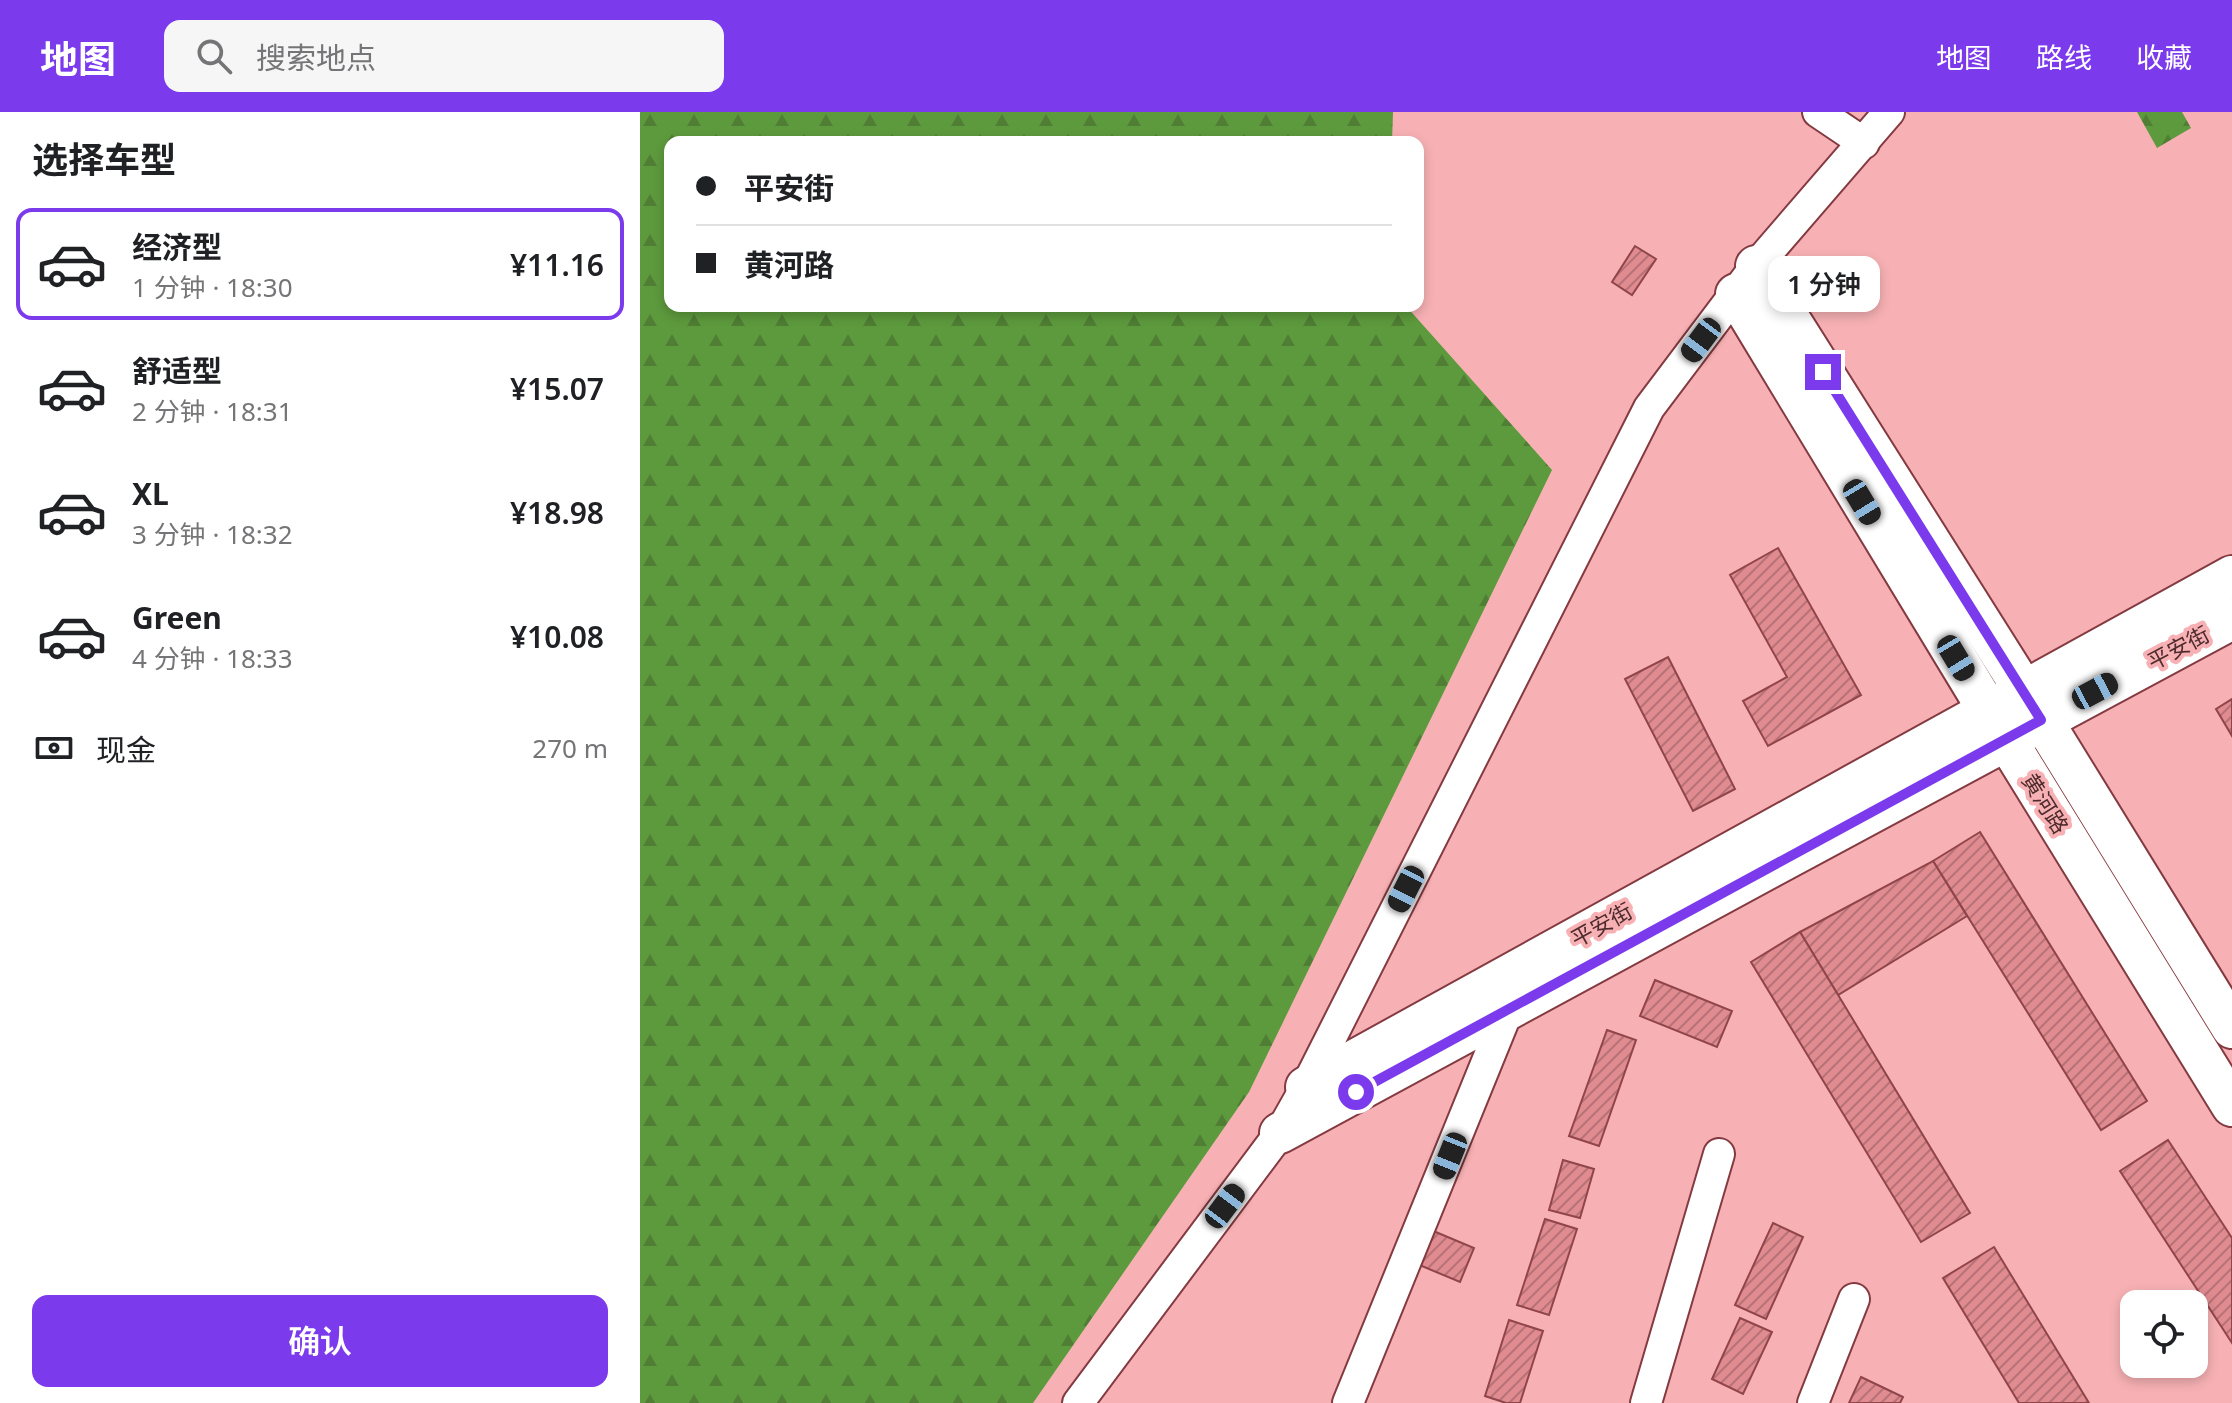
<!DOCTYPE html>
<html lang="zh">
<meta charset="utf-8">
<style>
body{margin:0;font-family:"Noto Sans","Noto Sans SC",sans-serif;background:#f6f6f6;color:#202124;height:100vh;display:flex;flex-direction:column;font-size:30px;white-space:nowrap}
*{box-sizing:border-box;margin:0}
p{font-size:26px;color:#757577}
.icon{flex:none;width:44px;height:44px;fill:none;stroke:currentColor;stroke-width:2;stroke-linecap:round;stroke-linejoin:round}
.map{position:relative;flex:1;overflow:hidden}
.side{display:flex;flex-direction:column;background:#fff;width:640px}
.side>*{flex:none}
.guide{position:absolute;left:24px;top:24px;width:760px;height:176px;border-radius:16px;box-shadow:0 4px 12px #0003;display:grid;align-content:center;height:176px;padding:0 32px;background:#fff}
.buttons{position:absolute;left:1480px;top:1178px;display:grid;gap:16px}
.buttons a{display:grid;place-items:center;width:88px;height:88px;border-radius:16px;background:#fff;box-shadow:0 4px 12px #0003;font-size:40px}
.end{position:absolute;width:36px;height:36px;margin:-18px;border:10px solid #7c3aed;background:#fff;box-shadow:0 0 0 4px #fff}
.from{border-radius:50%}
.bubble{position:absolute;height:56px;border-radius:16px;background:#fff;box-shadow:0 4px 12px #0003;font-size:26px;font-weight:600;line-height:56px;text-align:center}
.car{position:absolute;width:24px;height:48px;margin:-24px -12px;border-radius:10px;box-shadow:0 0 6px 2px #0007;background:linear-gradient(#222 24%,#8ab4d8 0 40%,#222 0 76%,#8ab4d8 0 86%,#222 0)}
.guide b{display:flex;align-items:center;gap:28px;height:76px;font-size:30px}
.guide b+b{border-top:2px solid #e0e0e0}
.guide i{width:20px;height:20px;background:#202124}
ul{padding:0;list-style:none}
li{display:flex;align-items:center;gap:24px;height:112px;margin:0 16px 12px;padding:0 16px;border:4px solid transparent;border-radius:16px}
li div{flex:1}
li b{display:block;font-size:30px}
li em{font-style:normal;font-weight:600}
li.selected{border-color:#7c3aed}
li>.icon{width:72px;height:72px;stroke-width:1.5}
h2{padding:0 32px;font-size:36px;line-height:96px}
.pay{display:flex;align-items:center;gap:20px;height:88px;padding:0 32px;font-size:30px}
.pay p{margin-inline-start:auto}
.primary-button{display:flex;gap:16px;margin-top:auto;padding:16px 32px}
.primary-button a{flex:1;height:92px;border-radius:16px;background:#7c3aed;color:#fff;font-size:32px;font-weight:600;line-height:92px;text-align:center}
header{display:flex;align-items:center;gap:48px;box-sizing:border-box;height:112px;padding:0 40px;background:#7c3aed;color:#fff}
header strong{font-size:38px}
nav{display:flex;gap:44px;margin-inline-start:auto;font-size:28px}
.search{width:560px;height:72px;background:#f6f6f6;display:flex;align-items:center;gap:20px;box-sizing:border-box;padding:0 28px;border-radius:16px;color:#757577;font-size:30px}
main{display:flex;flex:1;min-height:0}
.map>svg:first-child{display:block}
</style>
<header>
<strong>地图</strong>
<div class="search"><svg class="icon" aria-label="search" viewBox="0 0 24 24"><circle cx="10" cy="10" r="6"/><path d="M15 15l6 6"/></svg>搜索地点</div>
<nav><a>地图</a><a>路线</a><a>收藏</a></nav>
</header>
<main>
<section class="side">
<h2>选择车型</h2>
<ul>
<li class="selected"><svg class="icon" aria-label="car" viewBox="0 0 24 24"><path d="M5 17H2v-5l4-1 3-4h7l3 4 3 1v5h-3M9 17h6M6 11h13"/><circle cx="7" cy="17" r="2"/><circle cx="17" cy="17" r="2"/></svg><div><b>经济型</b><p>1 分钟 · 18:30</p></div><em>¥11.16</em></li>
<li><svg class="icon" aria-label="car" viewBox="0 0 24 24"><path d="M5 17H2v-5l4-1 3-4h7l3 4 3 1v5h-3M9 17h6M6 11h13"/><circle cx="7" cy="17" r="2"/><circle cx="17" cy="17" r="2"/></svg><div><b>舒适型</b><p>2 分钟 · 18:31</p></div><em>¥15.07</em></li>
<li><svg class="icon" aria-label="car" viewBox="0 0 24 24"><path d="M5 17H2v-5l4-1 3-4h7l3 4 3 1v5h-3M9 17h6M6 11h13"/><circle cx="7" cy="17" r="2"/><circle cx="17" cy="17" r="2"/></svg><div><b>XL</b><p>3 分钟 · 18:32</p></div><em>¥18.98</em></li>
<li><svg class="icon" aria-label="car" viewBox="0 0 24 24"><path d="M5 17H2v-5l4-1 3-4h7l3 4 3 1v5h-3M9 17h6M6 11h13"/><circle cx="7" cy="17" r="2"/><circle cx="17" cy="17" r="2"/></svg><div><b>Green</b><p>4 分钟 · 18:33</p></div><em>¥10.08</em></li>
</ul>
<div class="pay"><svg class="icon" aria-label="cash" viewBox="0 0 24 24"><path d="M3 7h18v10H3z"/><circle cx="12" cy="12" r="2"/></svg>现金<p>270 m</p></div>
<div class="primary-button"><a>确认</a></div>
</section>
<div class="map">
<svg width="1592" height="1291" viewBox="0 0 1592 1291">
<defs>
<pattern id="forest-firs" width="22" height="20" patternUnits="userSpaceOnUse" patternTransform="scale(2)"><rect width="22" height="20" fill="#5d9a3d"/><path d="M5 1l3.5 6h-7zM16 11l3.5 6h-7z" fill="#4f7e34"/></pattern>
<pattern id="building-hatch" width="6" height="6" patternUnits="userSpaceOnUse" patternTransform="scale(2)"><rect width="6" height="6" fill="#df8b90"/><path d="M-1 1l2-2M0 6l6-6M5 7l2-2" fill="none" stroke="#b77276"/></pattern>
</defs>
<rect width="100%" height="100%" fill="#f7b1b4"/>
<g fill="url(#forest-firs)">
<polygon points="0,0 753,0 752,30 30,30 30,194 766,194 912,358 609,980 393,1291 0,1291"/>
<polygon points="1497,0 1542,0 1551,16 1517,36"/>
</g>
<g fill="url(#building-hatch)" stroke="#90454b" stroke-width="2">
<polygon points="995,134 1016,147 992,183 972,170"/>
<polygon points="1138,436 1221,583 1128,634 1103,589 1147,565 1090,463"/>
<polygon points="1028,545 1095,677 1053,699 985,567"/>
<polygon points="1592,587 1592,624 1576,597"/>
<polygon points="1340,720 1507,989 1461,1018 1293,749"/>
<polygon points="1293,749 1327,804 1198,883 1160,820"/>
<polygon points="1160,820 1330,1101 1281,1130 1111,850"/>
<polygon points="1015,868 1092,899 1077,935 1000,904"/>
<polygon points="967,918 996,928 959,1034 929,1024"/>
<polygon points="1528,1028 1592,1126 1592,1231 1480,1059"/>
<polygon points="923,1048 954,1057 940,1106 909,1098"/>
<polygon points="905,1107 937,1117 909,1203 877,1193"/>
<polygon points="1133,1111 1163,1125 1126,1207 1095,1193"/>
<polygon points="791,1118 834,1136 820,1170 777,1152"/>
<polygon points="1354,1135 1449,1291 1379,1291 1303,1166"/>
<polygon points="1100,1206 1132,1220 1103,1282 1072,1267"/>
<polygon points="869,1208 903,1219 880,1291 866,1291 845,1284"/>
<polygon points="1221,1265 1263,1285 1260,1291 1209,1291"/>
</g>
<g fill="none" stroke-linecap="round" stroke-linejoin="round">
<g stroke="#843a41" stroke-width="34">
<g id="minor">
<polyline points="1178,0 1224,31"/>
<polyline points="438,1291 640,1021 666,975 1009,296 1116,154 1249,0"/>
<polyline points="708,1291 868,898"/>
<polyline points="1006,1291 1079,1042"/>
<polyline points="1173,1291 1214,1187"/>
</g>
</g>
<g stroke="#843a41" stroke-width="44">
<g id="major">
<polyline points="1116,154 1383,577 1592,916"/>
<polyline points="1096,182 1348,598 1592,994"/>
<polyline points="666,975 1592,464"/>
<path d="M 640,1021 C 958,850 1273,676 1592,507"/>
</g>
</g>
<use href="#minor" stroke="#fff" stroke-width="30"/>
<use href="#major" stroke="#fff" stroke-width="40"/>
</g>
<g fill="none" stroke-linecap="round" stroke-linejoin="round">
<polyline stroke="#7c3aed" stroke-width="10" points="716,980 1401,608 1183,260"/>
</g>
<g text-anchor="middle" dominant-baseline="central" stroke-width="8" stroke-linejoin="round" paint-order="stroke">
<g font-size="22" fill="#4e2b2d" stroke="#f7b1b4">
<text transform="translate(1538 535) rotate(-28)">平安街</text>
<text transform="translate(1406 691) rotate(58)">黄河路</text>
<text transform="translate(961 812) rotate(-29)">平安街</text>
</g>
</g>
</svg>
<div class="buttons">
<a><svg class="icon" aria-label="locate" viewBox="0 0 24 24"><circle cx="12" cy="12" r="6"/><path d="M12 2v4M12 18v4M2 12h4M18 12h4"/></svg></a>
</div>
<i class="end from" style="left:716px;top:980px"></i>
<i class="end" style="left:1183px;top:260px"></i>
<div class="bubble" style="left:1128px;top:144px;width:112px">1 分钟</div>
<i class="car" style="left:1061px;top:228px;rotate:217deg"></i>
<i class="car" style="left:1222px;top:390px;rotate:149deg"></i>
<i class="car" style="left:1316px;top:546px;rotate:149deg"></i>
<i class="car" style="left:1455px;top:579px;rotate:62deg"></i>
<i class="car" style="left:766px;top:777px;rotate:207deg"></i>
<i class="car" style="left:810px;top:1044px;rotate:202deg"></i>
<i class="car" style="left:585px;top:1094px;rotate:37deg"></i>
<div class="guide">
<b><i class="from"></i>平安街</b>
<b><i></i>黄河路</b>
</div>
</div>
</main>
